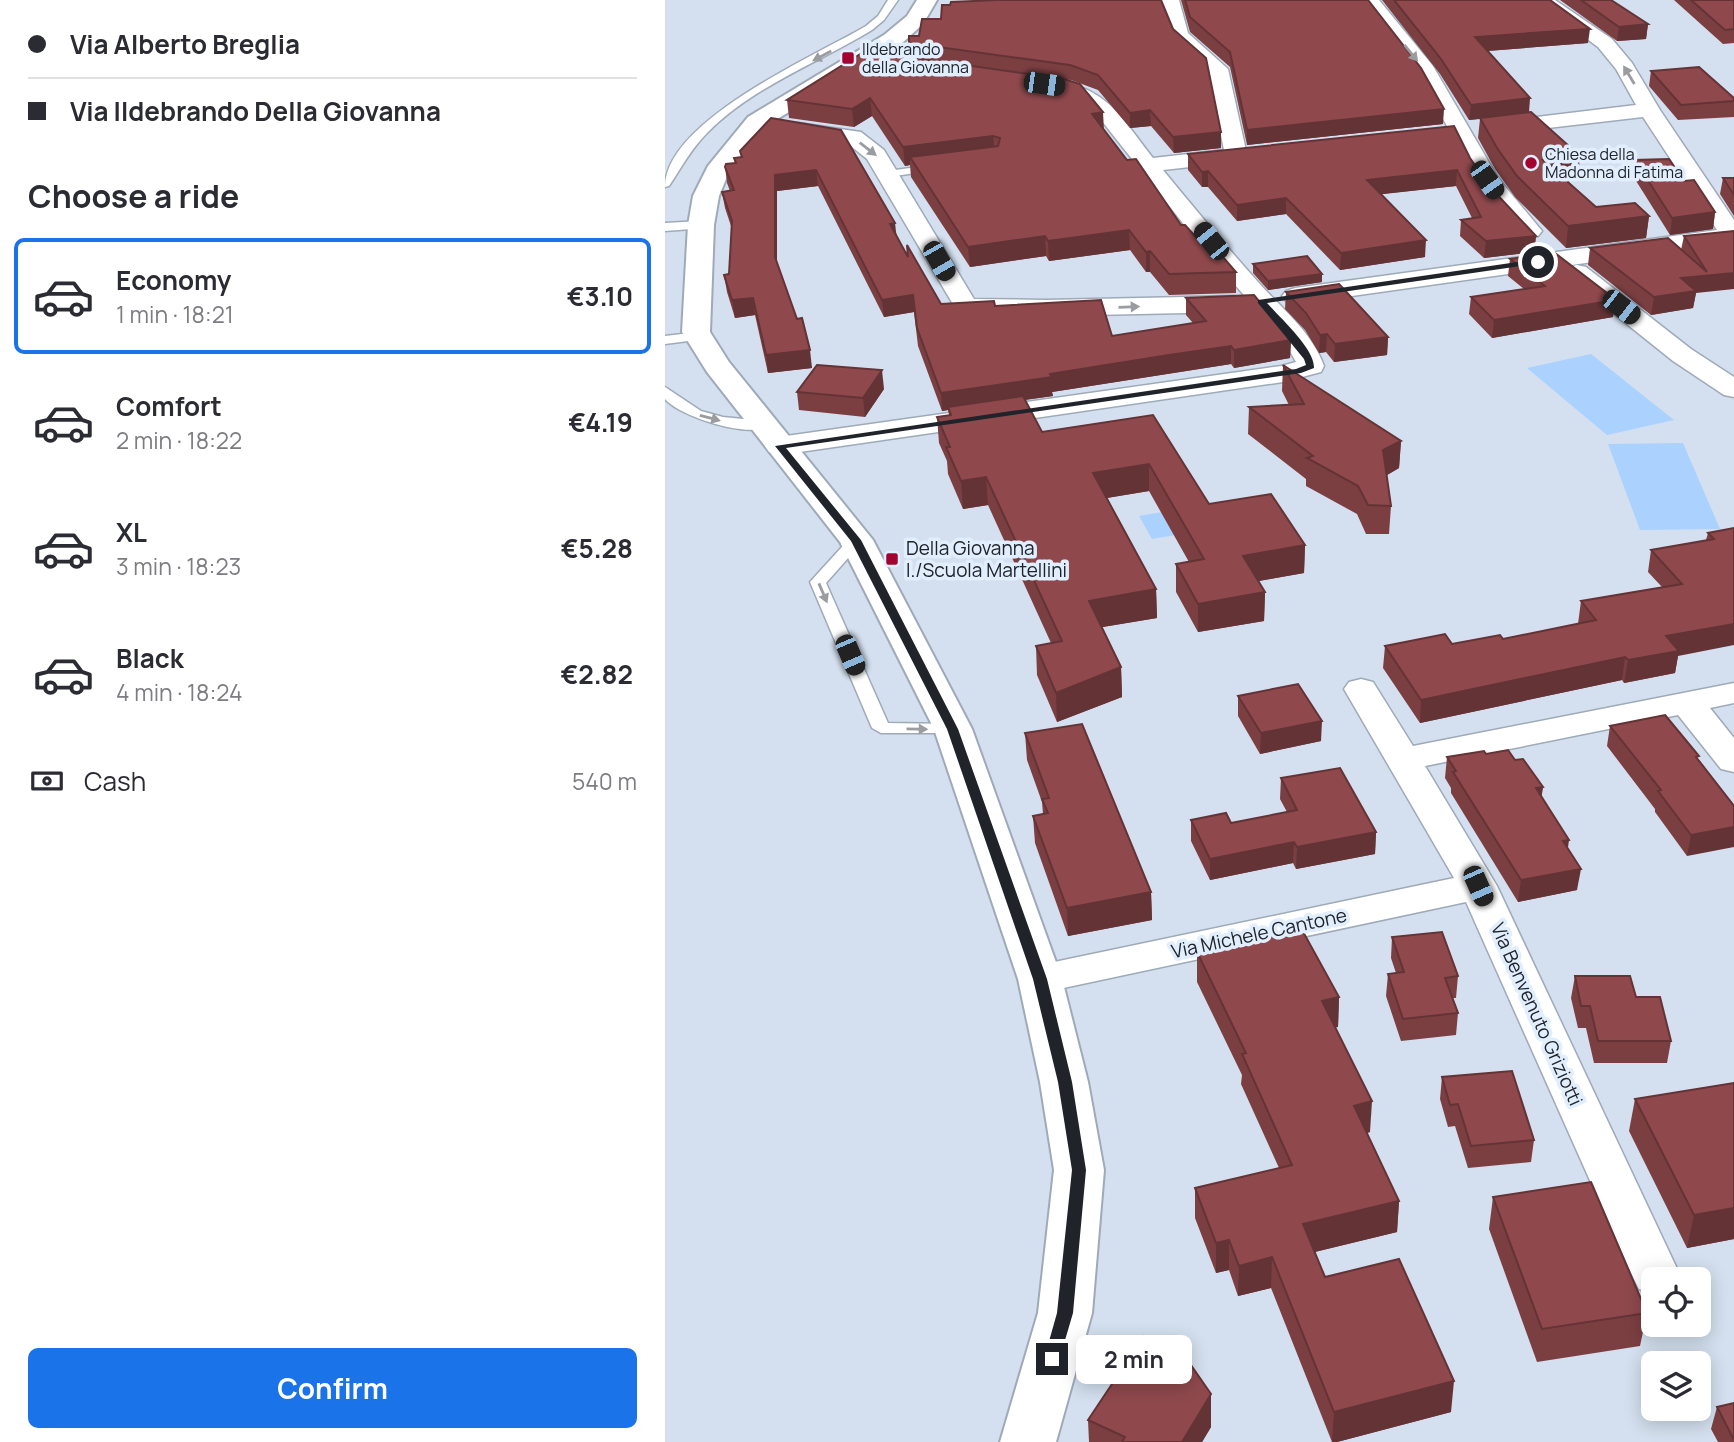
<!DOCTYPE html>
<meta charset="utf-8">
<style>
body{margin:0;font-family:Manrope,sans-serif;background:#f2f2f3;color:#2b2b33;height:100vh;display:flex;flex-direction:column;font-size:26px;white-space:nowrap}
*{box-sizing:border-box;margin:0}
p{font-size:23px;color:#7c7c81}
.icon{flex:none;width:38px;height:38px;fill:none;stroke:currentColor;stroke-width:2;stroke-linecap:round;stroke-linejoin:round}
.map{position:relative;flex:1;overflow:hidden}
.panel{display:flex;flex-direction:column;background:#fff;width:665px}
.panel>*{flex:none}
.top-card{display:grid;align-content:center;height:154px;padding:0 28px;background:#fff}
.buttons{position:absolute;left:976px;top:1267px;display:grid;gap:14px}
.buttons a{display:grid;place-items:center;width:70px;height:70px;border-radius:10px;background:#fff;box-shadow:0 4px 18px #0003;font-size:35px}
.end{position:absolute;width:32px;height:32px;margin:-16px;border:9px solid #20242a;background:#fff;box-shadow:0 0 0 4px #fff}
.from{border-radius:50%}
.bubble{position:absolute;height:49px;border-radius:10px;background:#fff;box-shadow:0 4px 18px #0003;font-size:23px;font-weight:700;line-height:49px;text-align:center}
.car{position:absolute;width:21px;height:42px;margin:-21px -10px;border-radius:9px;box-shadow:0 0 5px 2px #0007;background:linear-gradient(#222 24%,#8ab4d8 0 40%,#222 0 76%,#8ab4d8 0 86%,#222 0)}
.top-card b{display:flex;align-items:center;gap:24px;height:66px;font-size:26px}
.top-card b+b{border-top:2px solid #e1e1e2}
.top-card i{width:18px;height:18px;background:#2b2b33}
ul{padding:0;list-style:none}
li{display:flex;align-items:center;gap:21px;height:116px;margin:0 14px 10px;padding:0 14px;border:4px solid transparent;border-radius:10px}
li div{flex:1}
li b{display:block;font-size:26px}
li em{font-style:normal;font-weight:700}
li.on{border-color:#1a73e8}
li>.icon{width:63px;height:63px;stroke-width:1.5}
h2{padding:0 28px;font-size:32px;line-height:84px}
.pay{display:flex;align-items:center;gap:18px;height:77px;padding:0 28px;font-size:26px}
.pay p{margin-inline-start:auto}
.action{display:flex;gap:14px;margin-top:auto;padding:14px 28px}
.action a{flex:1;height:80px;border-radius:10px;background:#1a73e8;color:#fff;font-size:28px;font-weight:700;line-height:80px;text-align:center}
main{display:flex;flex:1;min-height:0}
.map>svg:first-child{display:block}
</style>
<main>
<section class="panel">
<div class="top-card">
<b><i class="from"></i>Via Alberto Breglia</b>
<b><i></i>Via Ildebrando Della Giovanna</b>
</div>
<h2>Choose a ride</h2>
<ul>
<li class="on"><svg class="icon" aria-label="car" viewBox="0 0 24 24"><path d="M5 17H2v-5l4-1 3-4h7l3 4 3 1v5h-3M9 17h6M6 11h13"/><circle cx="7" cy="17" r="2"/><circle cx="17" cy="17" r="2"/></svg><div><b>Economy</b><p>1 min · 18:21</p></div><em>€3.10</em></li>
<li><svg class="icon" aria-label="car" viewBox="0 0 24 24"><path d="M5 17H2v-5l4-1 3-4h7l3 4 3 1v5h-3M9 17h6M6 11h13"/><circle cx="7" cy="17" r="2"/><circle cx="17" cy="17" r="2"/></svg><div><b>Comfort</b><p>2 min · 18:22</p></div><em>€4.19</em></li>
<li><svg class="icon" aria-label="car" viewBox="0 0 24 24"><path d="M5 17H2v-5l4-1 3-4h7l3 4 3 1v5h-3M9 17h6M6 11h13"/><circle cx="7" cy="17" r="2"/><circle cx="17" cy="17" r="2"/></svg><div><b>XL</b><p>3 min · 18:23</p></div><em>€5.28</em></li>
<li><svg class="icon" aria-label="car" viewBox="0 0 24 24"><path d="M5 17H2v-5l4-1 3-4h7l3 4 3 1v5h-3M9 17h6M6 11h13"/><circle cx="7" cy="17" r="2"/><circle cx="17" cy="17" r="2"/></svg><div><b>Black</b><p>4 min · 18:24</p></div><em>€2.82</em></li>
</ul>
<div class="pay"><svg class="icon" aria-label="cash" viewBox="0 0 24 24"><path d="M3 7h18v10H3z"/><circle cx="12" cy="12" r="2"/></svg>Cash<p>540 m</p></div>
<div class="action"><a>Confirm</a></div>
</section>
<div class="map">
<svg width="1069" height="1442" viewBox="0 0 1069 1442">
<rect width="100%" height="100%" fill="#d4e0ef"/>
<g fill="#abd1fe">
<polygon points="926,354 1009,420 942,435 862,368"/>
<polygon points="1018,443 1055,529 975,530 943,444"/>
<polygon points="551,503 565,526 487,539 474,516"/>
</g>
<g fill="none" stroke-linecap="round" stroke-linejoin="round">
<g stroke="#9eaab8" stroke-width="3">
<g id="service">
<path d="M 223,0 L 233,0 L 219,20 L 207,30 C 153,63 87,87 42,133 C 26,149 16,168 4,186 L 0,187 C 0,121 150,56 201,26 L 213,16 Z"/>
<polygon points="267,165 273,168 271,170 223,177 217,174 223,171"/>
<polygon points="36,221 42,225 40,228 0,231 0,223"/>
<polygon points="34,332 41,336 39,339 0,344 0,336"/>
<path d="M 0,387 L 36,411 L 58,417 L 98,421 L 105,425 C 88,440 15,417 0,399 Z"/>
<polygon points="191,535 199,540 161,583 223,723 288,724 297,729 294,733 216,733 207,728 145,582 186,537"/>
</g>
</g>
<g stroke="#9eaab8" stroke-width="3">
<g id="minor">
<path d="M 496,0 L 514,0 L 523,33 L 563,69 L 582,155 L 579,160 L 571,162 L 498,170 C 529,208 560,245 593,282 C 616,308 647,332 659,366 L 656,372 L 618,382 L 114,455 L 104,452 L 100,446 L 104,440 L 114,437 L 616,366 L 631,362 L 619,341 L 536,246 L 425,106 L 409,97 L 373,88 L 370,84 L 373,80 C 382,77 390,80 399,82 C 447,93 459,122 488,158 L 559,150 L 543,71 C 508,44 506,44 496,0 Z"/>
<polygon points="695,0 714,0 768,66 833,178 877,231 873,236 865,238 857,236 827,202 800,160 758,81"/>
<polygon points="869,0 890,0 947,39 967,63 995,110 1069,220 1069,245 1062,243 630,304 621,301 617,296 621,291 630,288 1052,230 978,117 830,134 822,133 819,128 822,123 830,122 971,105 951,69 933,47"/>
<polygon points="133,123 196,132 219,150 309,299 381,300 568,296 577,299 581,304 577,309 568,312 381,316 292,311 202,159 182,143 125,134 122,129 125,124"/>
<polygon points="912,265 921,267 1026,349 1069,377 1069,397 1059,395 1008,361 903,277 900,272 903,267"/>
<polygon points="696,679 708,682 748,746 1069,683 1069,703 1045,708 1069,738 1069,772 1056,769 1013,715 760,766 832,886 1015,1275 1013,1279 989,1279 989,1294 974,1289 967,1275 801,902 375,993 361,989 355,979 361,969 375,965 789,878 679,689 684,682"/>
</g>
</g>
<g stroke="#9eaab8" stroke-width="4">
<polygon id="tertiary" points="252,0 272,0 258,24 235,45 99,127 64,172 54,196 49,225 45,332 64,362 208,540 307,729 397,979 423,1082 439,1170 427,1313 391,1442 335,1442 373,1313 389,1170 375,1082 353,979 269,729 175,542 42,372 17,332 23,225 28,196 43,166 83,117 219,35 242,16"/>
</g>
<use href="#service" fill="#fff" fill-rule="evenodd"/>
<use href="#minor" fill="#fff" fill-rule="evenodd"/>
<use href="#tertiary" fill="#fff" fill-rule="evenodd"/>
</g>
<g fill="#7b3f42">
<polygon points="321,0 496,0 508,29 556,132 556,148 509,153 486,126 465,128 433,90 406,80 316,67 439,129 462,160 516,225 550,258 571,272 571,293 504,295 485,272 481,272 465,250 384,261 381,256 305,267 246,177 245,165 240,166 207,116 189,127 124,118 122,100 245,57 244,43 276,19 285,5 322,1"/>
<polygon points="516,0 703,0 778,124 582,145 565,67 525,32"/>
<polygon points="717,0 885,0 923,43 822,51 864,112 913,177 898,178 931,207 984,216 981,238 901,248 850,197 830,169 813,138 815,119 804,120 775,74"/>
<polygon points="895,0 946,0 983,24 981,39 952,41"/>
<polygon points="1009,0 1069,0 1069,43 1058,44"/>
<polygon points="986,71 1069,98 1069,117 1013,120 984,86"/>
<polygon points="106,118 231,235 243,257 276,304 330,306 447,336 528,323 521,315 521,298 626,340 625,358 569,368 566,364 387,392 388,396 360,400 377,432 488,415 544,504 640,545 639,573 593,581 600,592 599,621 533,632 511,592 511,564 524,562 484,491 442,498 491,589 492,618 437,627 456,667 457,697 392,722 372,675 371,646 386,643 323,505 298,509 283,474 282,461 274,443 272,417 284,415 283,410 277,411 253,346 249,312 219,317 153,186 112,191 112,263 147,368 103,373 90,315 70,318 62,292 59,275 64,274 67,229 60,208 57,192 65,191 62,183 60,167 70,163 69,158 76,157 75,151"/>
<polygon points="523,154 805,158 825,187 871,236 869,252 819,258 795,236 796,220 807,218 791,186 716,194 760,257 675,270 621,214 572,221 543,187 537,187 523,170"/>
<polygon points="970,160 1050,212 1048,229 1005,235 968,176"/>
<polygon points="1058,178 1069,178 1069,216 1055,194"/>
<polygon points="1069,231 1031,293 1028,308 986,315 923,265 925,248 1016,250 1019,236"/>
<polygon points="845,259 948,317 827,338 804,314 806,297 859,289 843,276"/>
<polygon points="588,264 657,282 603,290 588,273"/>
<polygon points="621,292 723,337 722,355 669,362 661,352 654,353 640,330 620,309"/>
<polygon points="618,365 736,441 734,468 722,475 726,506 724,534 701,534 692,514 641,486 641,479 583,434 584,407 624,405 617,391"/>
<polygon points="219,389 200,417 134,410 132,392"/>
<polygon points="1069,528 1013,656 1010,673 959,683 957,680 755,723 718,668 720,646 787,644 838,639 913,624 916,601 997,587 983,572 986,550 1041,540 1043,533"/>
<polygon points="573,696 656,741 595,754 573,716"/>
<polygon points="945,726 1034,760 1069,806 1022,856 990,812 990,809 942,746"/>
<polygon points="360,733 486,892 487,920 403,936 370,843 368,816 378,814 377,802 362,760"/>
<polygon points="821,754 850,760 878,787 876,796 903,849 912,890 853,902 786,793 786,788 780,778 782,757"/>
<polygon points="616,778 711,832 710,854 631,869 628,863 545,880 526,841 526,820 566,823 622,812 615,799"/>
<polygon points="727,937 793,976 791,998 788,998 793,1013 791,1035 736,1041 721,996 723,974 731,973 726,958"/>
<polygon points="532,952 674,997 673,1027 670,1027 705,1132 702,1133 734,1201 732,1232 650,1252 660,1277 786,1412 672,1442 667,1442 606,1288 573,1296 564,1270 551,1273 530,1218 530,1188 614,1168 576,1084 577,1075 532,982"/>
<polygon points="910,976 971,997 1006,1041 1002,1063 929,1063 921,1028 913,1028 906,998"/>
<polygon points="777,1077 869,1140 866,1162 803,1168 790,1126 783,1127 775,1099"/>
<polygon points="1069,1083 1069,1239 1022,1248 964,1131 970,1099"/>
<polygon points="828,1197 982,1313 975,1346 872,1362 824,1229"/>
<polygon points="546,1394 546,1427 537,1442 424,1442 423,1420"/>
<polygon points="1069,1403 1069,1442 1053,1442 1046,1429 1052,1407"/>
</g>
<g fill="#643336">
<polygon points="983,24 981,39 952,41 954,27"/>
<polygon points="925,29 923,43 809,52 810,37"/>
<polygon points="205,98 207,116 189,127 187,109"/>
<polygon points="865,98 864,113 804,120 806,105"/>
<polygon points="779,109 778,124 582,145 582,130"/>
<polygon points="485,110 486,126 465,128 465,113"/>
<polygon points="438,112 439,131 427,114"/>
<polygon points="556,132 556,148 509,153 508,137"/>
<polygon points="328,136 330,154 245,157 245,165 240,166 238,147"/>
<polygon points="915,156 913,177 876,181 878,160"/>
<polygon points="151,170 153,186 112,191 112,274 110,257 110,175"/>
<polygon points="792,170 791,186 701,196 702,180"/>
<polygon points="543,171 543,187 537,187 537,172"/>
<polygon points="621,198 621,214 572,221 572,205"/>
<polygon points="1050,212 1048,229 1005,235 1007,218"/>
<polygon points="984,216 981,238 901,248 903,226"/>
<polygon points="230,223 232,240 225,224"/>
<polygon points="464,230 465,250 384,261 383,241"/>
<polygon points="380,236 381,256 305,267 303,247"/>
<polygon points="871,236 869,252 819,258 821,241"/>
<polygon points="761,240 760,257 675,270 676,253"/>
<polygon points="485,251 485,272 481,272 481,252"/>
<polygon points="1069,273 1069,289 1031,293 1028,308 986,315 989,297 1016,278"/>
<polygon points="657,274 657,282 603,290 603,281"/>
<polygon points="248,295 249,312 219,317 217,300"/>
<polygon points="88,298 90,315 70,318 67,300"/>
<polygon points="951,300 948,317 827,338 829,320"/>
<polygon points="662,334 661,352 654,353 655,335"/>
<polygon points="723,337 722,355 669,362 670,344"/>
<polygon points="626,340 625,358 569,368 569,350"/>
<polygon points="566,346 566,364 387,392 388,396 284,410 283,407 283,410 277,411 276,393 385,374"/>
<polygon points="145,350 147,368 103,373 101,355"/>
<polygon points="217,370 219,389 200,417 198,398"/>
<polygon points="736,441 734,468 717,478 718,450"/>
<polygon points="484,464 484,491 429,500 428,473"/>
<polygon points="321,477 323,505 298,509 296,481"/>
<polygon points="640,545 639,573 577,584 578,556"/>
<polygon points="491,589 492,618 426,629 424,601"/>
<polygon points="600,592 599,621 533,632 533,604"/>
<polygon points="1069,624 1069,645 1013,656 1010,673 959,683 963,660 1001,636"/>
<polygon points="960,657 957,680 755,723 756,700"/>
<polygon points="456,667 457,697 392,722 391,693"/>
<polygon points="657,721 656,741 595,754 596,733"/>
<polygon points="878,787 875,808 871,788"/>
<polygon points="1069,827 1069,847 1022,856 1026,835"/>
<polygon points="711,832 710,854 631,869 632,847"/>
<polygon points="904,840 901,862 898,841"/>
<polygon points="629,842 628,863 545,880 545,859"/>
<polygon points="916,869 912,890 853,902 856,880"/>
<polygon points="486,892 487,920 403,936 402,908"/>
<polygon points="674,997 673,1027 655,1031 657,1001"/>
<polygon points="707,1101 705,1132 687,1136 689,1106"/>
<polygon points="734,1201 732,1232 637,1255 638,1224"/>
<polygon points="1069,1208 1069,1239 1022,1248 1029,1215"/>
<polygon points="564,1240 564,1270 551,1273 551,1243"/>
<polygon points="607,1257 606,1288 573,1296 574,1266"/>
<polygon points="789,1381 786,1412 672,1442 667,1442 669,1412"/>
<polygon points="546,1394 546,1427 537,1442 517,1442"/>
</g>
<g fill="#8f494d" stroke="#643336" stroke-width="2">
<polygon points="332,0 496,0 508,29 541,58 556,132 508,137 485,110 465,113 433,75 405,65 244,43 244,36 254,36 257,19 276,19 277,5 285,5 286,2"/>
<polygon points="520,0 703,0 756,68 779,109 582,130 565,52 525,17"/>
<polygon points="729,0 885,0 925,29 810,37 865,98 806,105 776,59"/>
<polygon points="916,0 946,0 983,24 954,27"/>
<polygon points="1026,0 1069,0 1069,29 1060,30"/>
<polygon points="200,51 399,79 415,84 438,112 427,114 462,160 471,159 516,225 520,225 550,258 558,257 571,272 504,274 485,251 481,252 464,230 383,241 380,236 303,247 245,157 333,146 335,138 328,136 238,147 205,98 187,109 122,100"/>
<polygon points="1034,67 1069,98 1069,101 1016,105 986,71"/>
<polygon points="866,112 915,156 878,160 931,207 970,203 984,216 903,226 852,176 832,148 815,118"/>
<polygon points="106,118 176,130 230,223 225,224 243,257 242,245 276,304 329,301 330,306 436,300 447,336 541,321 521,298 589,295 626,340 569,350 566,346 504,355 385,374 387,377 276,393 252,328 248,295 217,300 151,170 110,175 110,257 132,319 137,318 145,350 101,355 88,298 67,300 59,275 64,274 67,221 57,192 69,190 60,167 61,164 71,163 69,158 77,157 75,151"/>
<polygon points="789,126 805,158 825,187 871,236 821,241 796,220 816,217 792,170 702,180 761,240 676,253 621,198 572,205 543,171 537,172 523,154"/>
<polygon points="1004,159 1019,181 1029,180 1050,212 1007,218 970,160"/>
<polygon points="1058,178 1069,178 1069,195"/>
<polygon points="1069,231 1069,273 1016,278 1031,291 989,297 925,248 1003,238 1042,272 1019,236"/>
<polygon points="890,253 951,300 829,320 806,297 880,286 845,259"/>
<polygon points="642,256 657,274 603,281 588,264"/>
<polygon points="674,284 723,337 670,344 662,334 655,335 641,313 621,292"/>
<polygon points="152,365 217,370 198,398 132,392"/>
<polygon points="618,365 736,441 718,450 726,506 703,505 693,486 642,458 648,456 584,407 639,404"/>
<polygon points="358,396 377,432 488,415 544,504 606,494 640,545 578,556 600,592 533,604 511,564 539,559 484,464 428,473 491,589 424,601 456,667 391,693 371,646 397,641 321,477 296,481 281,447 285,447 272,417 286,415 283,407"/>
<polygon points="1069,528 1069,624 1001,636 1014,651 963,660 960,657 756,700 720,646 780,634 787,644 835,635 838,639 931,620 916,601 1017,584 986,550 1049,539 1043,533"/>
<polygon points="633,684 657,721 596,733 573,696"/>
<polygon points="1000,715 1034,756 1031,757 1069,806 1069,827 1026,835 993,791 996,790 945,726"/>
<polygon points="417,724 486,892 402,908 368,816 383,813 377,799 384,798 360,733"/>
<polygon points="843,750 850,760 858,759 878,787 871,788 904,840 898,841 916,869 856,880 788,772 791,771 782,757 819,751 821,754"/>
<polygon points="675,768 711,832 632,847 629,842 545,859 526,820 561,813 566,823 632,810 616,778"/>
<polygon points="636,928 674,997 657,1001 707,1101 689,1106 734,1201 638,1224 660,1277 734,1259 789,1381 669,1412 607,1257 574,1266 564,1240 551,1243 530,1188 627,1165 577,1054 581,1053 532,952"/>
<polygon points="777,932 793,976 780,978 793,1013 738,1019 723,974 739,972 727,937"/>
<polygon points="910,976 965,976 971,997 995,997 1006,1041 933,1041 925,1006 916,1006"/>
<polygon points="847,1071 869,1140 806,1146 793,1104 785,1105 777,1077"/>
<polygon points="1069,1083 1069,1208 1029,1215 970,1099"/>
<polygon points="926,1182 982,1313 877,1329 828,1197"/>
<polygon points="479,1336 519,1355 546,1394 517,1442 457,1442 460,1437 423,1420"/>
<polygon points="1069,1403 1069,1440 1052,1407"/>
</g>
<defs><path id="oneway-solid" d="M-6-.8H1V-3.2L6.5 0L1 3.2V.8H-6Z" transform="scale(1.75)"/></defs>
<g fill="#9b9c9f">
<use href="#oneway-solid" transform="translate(746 53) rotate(51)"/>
<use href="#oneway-solid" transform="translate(157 56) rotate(152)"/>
<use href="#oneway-solid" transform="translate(964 75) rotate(-121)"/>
<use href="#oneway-solid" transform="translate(203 149) rotate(38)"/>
<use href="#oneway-solid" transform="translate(464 307) rotate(-2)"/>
<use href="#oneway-solid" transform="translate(45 418) rotate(15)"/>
<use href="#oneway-solid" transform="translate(158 593) rotate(67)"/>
<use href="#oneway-solid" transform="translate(252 729) rotate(1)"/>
</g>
<path fill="#20242a" d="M 873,259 L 876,263 L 602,303 C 615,318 650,349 649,368 L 636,373 L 121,448 L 196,540 L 293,729 L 382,979 L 407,1082 L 421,1170 L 408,1313 L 393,1364 L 381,1364 L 379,1359 L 392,1313 L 407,1170 L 393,1082 L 368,979 L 282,729 L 186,541 L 110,446 L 631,369 L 641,365 L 639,359 L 593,303 L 593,300 Z"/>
<g fill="#a3042f" stroke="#e1eefd" stroke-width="2.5">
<rect x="176" y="51" width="14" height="14" rx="3.5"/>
<circle cx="866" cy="163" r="7"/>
<rect x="220" y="552" width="14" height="14" rx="3.5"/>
</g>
<g text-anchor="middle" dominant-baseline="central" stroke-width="7" stroke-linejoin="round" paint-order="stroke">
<g font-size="16" fill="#20242a" stroke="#e1eefd" text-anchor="start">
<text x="197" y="49">Ildebrando<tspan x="197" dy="18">della Giovanna</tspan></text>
<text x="880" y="154">Chiesa della<tspan x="880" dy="18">Madonna di Fatima</tspan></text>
</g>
<g font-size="19" fill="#20242a" stroke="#e1eefd" text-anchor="start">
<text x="241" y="548">Della Giovanna<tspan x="241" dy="22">I./Scuola Martellini</tspan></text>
</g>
<g font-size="19" fill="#20242a" stroke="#e1eefd">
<text transform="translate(594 933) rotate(-12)">Via Michele Cantone</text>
<text transform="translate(872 1014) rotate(66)">Via Benvenuto Griziotti</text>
</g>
</g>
</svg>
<div class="buttons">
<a><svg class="icon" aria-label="locate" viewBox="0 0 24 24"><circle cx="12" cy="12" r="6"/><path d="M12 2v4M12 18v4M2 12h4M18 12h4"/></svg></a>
<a><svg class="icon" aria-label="layers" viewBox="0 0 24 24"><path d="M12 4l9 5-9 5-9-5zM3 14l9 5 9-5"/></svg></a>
</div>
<i class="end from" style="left:873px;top:262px"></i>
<i class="end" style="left:387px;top:1359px"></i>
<div class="bubble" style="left:411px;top:1335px;width:116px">2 min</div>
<i class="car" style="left:379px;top:84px;rotate:98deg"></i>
<i class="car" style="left:822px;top:180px;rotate:145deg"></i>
<i class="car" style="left:546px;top:241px;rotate:321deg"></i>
<i class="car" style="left:274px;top:261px;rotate:150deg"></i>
<i class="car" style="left:956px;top:307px;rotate:128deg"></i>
<i class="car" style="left:185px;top:655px;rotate:157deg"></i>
<i class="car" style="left:813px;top:886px;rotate:156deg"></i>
</div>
</main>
